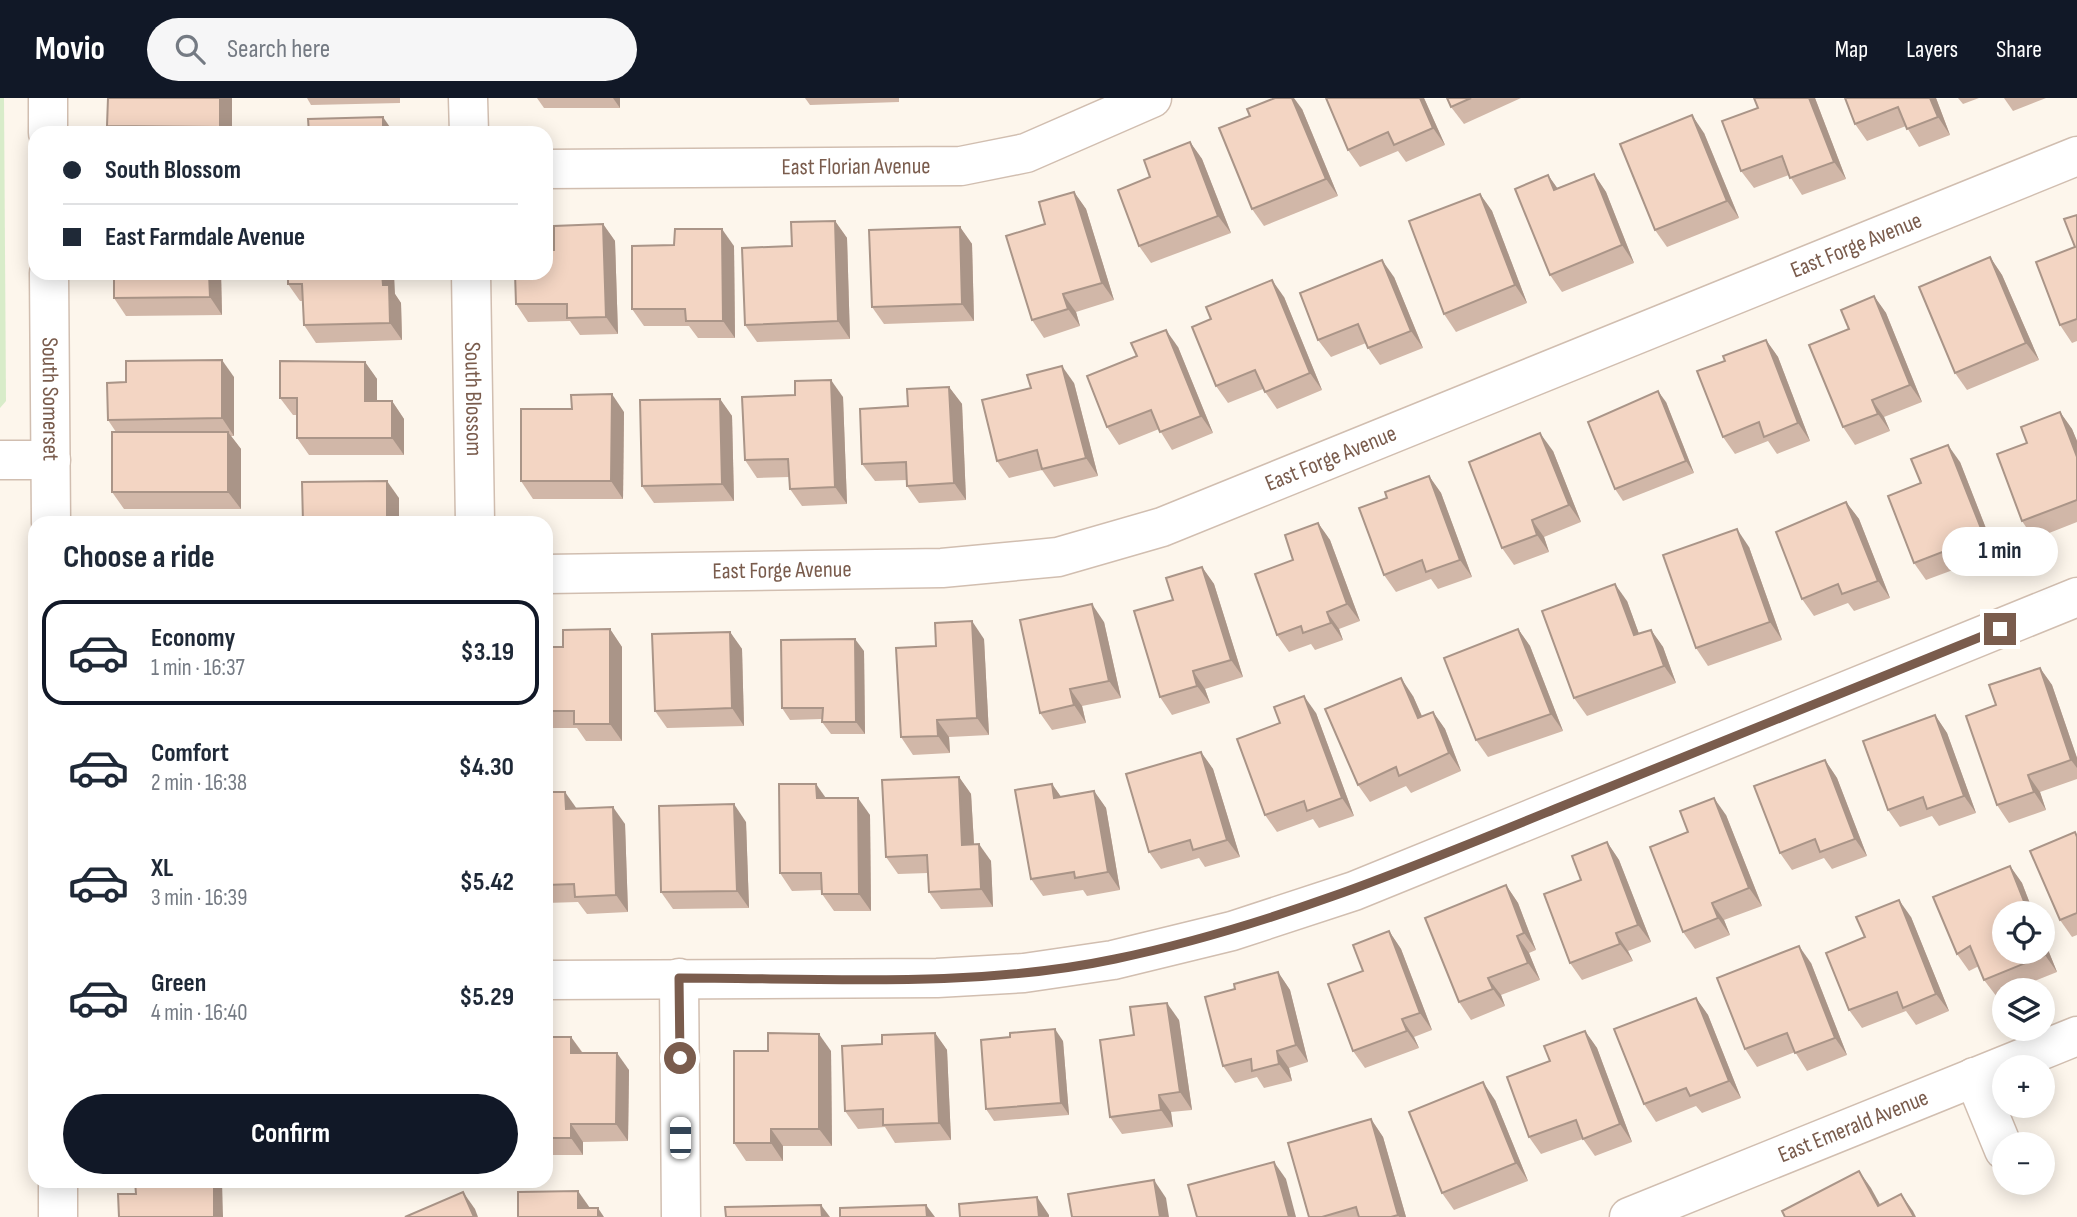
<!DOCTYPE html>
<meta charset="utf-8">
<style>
body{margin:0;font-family:"Sofia Sans Condensed",sans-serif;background:#f6f6f7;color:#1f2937;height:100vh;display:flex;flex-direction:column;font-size:26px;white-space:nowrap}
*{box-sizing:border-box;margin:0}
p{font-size:23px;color:#747a83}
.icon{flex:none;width:38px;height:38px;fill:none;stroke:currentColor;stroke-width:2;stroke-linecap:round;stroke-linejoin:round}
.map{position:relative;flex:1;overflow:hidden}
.drawer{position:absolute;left:28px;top:418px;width:525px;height:672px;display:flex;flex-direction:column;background:#fff;border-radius:21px;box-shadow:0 4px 18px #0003}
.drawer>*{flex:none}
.banner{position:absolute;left:28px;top:28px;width:525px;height:154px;border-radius:21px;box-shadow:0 4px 18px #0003;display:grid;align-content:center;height:154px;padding:0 35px;background:#fff}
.fabs{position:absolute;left:1992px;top:803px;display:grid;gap:14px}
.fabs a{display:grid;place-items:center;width:63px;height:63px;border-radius:50%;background:#fff;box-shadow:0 4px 18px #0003;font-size:35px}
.end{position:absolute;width:32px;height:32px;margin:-16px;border:9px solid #7a5c4d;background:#fff;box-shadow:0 0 0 4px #fff}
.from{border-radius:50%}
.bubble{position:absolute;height:49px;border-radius:24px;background:#fff;box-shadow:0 4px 18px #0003;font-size:23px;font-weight:700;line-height:49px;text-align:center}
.car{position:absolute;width:21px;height:42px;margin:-21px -10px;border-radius:9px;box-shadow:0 0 5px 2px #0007;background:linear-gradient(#fff 24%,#345 0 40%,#fff 0 76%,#345 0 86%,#fff 0)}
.banner b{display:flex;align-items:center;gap:24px;height:66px;font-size:26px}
.banner b+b{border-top:2px solid #e0e1e3}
.banner i{width:18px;height:18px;background:#1f2937}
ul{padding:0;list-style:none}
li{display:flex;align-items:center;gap:21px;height:105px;margin:0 14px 10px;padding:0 21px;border:4px solid transparent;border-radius:21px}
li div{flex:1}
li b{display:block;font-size:26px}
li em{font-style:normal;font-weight:700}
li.selected{border-color:#111827}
li>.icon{width:63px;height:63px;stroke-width:1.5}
h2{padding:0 35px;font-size:32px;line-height:84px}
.button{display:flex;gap:14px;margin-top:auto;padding:14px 35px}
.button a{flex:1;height:80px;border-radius:42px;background:#111827;color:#fff;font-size:28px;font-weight:700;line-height:80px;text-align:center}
header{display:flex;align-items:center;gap:42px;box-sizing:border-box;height:98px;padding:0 35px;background:#111827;color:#fff}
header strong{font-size:33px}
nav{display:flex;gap:38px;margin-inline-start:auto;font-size:24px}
.search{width:490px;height:63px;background:#f6f6f7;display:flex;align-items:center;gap:18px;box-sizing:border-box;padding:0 24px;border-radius:38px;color:#747a83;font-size:26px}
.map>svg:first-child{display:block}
</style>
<header>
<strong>Movio</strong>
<div class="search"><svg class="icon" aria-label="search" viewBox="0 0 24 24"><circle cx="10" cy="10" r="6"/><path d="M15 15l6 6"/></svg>Search here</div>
<nav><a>Map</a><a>Layers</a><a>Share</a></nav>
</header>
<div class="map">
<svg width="2077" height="1119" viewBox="0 0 2077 1119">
<rect width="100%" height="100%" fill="#fdf6ec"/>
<polygon fill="#d8ecc9" points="0,0 4,0 6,303 0,310"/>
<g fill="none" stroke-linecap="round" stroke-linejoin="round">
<g stroke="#d1beb0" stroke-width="41">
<g id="minor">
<polyline points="48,0 48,35"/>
<polyline points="468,0 469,35"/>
<path id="s1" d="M 546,71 L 961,68 L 1026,55 L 1152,0"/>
<path id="s2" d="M 49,175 L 51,425"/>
<path id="s3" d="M 471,175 L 475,425"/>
<polyline points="0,362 51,362"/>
<path id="s4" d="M 546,476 L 942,470 L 1058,459 L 1162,429 L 2077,58"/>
<polyline points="679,880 681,1119"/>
<polyline points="546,882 937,880 1024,875 1113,862 1232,833 1354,793 2077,499"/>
<polyline points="1974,979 2004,1052"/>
<polyline points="58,1083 58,1119"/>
<path id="s5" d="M 1629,1119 L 2077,938"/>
</g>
</g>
<use href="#minor" stroke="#fff" stroke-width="38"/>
</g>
<g fill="#d1b7a8">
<polygon points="108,0 232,0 232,35 112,35 107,28"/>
<polygon points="307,0 400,0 400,5 311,7"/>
<polygon points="537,0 620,0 620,10 544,10"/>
<polygon points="805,0 899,0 899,4 810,7"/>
<polygon points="1326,0 1424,0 1445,47 1406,64 1398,53 1360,69 1348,52"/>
<polygon points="1447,0 1521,0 1464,26 1451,9"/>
<polygon points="1754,0 1815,0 1846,81 1802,97 1789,77 1754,90 1741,73 1758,10"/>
<polygon points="1845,0 1936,0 1950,37 1919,49 1906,28 1867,43 1855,26"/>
<polygon points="1958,0 1979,0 1963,6"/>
<polygon points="2004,0 2046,0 2013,13"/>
<polygon points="1302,11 1338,98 1264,128 1252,111"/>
<polygon points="1704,35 1739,120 1667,149 1655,132"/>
<polygon points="1190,44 1202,61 1231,135 1151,165 1139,148 1150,79"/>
<polygon points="1594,76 1606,94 1634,165 1562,194 1550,177 1548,77 1557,90"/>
<polygon points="1074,94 1086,111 1114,202 1076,214 1080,228 1044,240 1032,222 1045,126"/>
<polygon points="1480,96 1492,113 1527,205 1456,234 1444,216"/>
<polygon points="2077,117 2077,243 2072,245 2060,227 2075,149"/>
<polygon points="835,123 847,140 850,241 757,244 745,227 792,148"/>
<polygon points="603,126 615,143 618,236 580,237 570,223 528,224 516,206 554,152"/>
<polygon points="960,129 972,146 974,223 884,226 872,209"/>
<polygon points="734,148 735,240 698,240 689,228 644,228 632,211"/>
<polygon points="1990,159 2002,177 2039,262 1967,292 1955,275"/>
<polygon points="114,175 221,175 222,217 126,218 114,200"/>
<polygon points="288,175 395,196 401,205 402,242 316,245 304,227 303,203 300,203 288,186"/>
<polygon points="1394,179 1423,250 1380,267 1368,250 1366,245 1331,259 1318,242"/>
<polygon points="1874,198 1886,215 1922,304 1884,319 1890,333 1855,347 1843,329 1849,231"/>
<polygon points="1284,199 1322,292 1277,311 1263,291 1228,305 1216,288"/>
<polygon points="1766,242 1778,259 1810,343 1777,356 1768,343 1735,356 1723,339 1725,263"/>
<polygon points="1178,249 1213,335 1172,352 1159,331 1119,347 1107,329"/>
<polygon points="365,264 377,281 377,303 392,303 404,321 404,357 309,357 297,340 297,317 293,317 280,300"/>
<polygon points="234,279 234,338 231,338 241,351 241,411 124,411 112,394 116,334 108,322"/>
<polygon points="1074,285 1098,378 1054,389 1042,372 1009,380 997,363"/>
<polygon points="949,289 962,306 966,402 919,405 907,388 907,382 875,383 862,366 908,308"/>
<polygon points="795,297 843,299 847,406 802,408 790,391 789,379 757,380 745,362"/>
<polygon points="720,301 732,318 734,403 654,405 642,388"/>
<polygon points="1666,304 1694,375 1623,403 1615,391"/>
<polygon points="624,314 623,401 533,401 521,383"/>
<polygon points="2060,314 2072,331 2077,343 2077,424 2034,441 2022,423"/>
<polygon points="1553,353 1581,424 1544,439 1549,454 1514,467 1502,450"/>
<polygon points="1960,364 1996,456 1926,482 1914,465 1921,385"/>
<polygon points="1429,378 1441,395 1472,479 1438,491 1431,481 1396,494 1384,477 1387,400"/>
<polygon points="1846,404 1859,421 1890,500 1854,513 1848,505 1814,518 1802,501"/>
<polygon points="1318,425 1330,442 1360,523 1339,531 1343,542 1315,552 1311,546 1289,554 1277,537 1293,462"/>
<polygon points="1749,449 1782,542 1708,568 1696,550"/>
<polygon points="1202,469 1214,486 1243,579 1205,591 1210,605 1172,617 1160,599 1173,502"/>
<polygon points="1627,503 1639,536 1651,532 1663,549 1676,585 1587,618 1574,600"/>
<polygon points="1104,524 1121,600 1082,608 1086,625 1052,632 1040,615"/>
<polygon points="610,531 622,549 622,643 586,643 577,630 546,630 546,549 563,549"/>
<polygon points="1518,531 1530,548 1563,633 1488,659 1476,642"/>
<polygon points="730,534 742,551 744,628 667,630 655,613"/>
<polygon points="984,541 989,637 949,639 950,655 913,657 901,639 936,548"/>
<polygon points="864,553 865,636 831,636 822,624 822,621 790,622 782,610"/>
<polygon points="2040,570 2052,587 2077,660 2077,681 2040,694 2046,712 2009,725 1997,707 1996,607"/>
<polygon points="1413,598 1422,618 1433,614 1445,631 1461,673 1411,695 1406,688 1370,704 1358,687"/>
<polygon points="1316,615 1354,718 1319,730 1313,721 1277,734 1265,717"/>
<polygon points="1935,617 1947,635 1976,715 1939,728 1932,718 1900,729 1888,712"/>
<polygon points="1201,654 1213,671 1240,759 1205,769 1199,760 1161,771 1149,754"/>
<polygon points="1825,662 1837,680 1867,758 1832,771 1824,760 1792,772 1780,755"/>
<polygon points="959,679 971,696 974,746 991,763 993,809 941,811 929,794 928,775 898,776 886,759"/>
<polygon points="1052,686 1061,699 1094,693 1106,710 1120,792 1087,798 1083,792 1043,798 1031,781"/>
<polygon points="546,694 577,711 625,726 628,814 587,816 578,804 546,805"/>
<polygon points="826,700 870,717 871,813 834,813 822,796 822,792 792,793 780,775"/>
<polygon points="1726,717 1762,808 1724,822 1730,837 1695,851 1683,834 1688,734"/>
<polygon points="746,724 749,810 673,811 661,794"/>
<polygon points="2075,734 2077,737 2077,837 2072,839 2060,822"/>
<polygon points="1607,744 1619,762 1651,844 1628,853 1633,863 1582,882 1570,865 1581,782"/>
<polygon points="2010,768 2022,785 2034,816 2004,816 2042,837 2057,874 2012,892 2004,892 2004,896 1997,899 1984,882 1979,868 1969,873 1957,856"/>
<polygon points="1506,787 1518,805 1536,852 1529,855 1540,882 1501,897 1505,908 1471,922 1459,904"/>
<polygon points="1911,819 1949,913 1916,927 1906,913 1862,930 1849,912 1865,839"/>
<polygon points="1389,833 1401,851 1432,932 1414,939 1419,950 1365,970 1353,953 1363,873"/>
<polygon points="1811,865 1847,957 1807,973 1795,954 1757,969 1745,951"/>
<polygon points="1278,874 1290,892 1308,964 1289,970 1292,983 1264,990 1257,979 1235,985 1223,968 1235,891"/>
<polygon points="1696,900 1708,917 1741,1000 1702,1015 1696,1008 1656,1024 1644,1006"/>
<polygon points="1179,922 1192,1012 1171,1014 1173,1029 1122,1036 1110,1019 1134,937"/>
<polygon points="1585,933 1597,950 1632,1044 1595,1058 1583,1041 1541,1056 1529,1039 1550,963"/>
<polygon points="935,935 947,952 951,1042 895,1045 885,1029 858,1031 845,1013 882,946"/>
<polygon points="546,939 571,939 583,955 629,972 628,1043 583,1044 583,1057 546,1057"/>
<polygon points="1063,943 1069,1017 994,1023 986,1011"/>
<polygon points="831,953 832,1048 783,1048 783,1063 746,1063 734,1045"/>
<polygon points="1495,1002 1528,1083 1454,1112 1442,1095"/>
<polygon points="1371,1021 1383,1039 1406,1119 1309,1119"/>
</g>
<g fill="#aa9588">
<polygon points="220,0 232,0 232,35 224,35 220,29"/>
<polygon points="613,0 620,0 620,10"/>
<polygon points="1292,0 1294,0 1302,11 1338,98 1326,81"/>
<polygon points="1420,0 1424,0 1445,47 1433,30"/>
<polygon points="1809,0 1815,0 1846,81 1834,64"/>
<polygon points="1930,0 1936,0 1950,37 1938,19"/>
<polygon points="1692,17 1704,35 1739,120 1727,103"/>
<polygon points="383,19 394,35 383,35"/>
<polygon points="1190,44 1202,61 1231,135 1218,118"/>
<polygon points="1594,76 1606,94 1634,165 1622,147"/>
<polygon points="1548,77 1560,94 1554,92"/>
<polygon points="1074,94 1086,111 1114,202 1102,185"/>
<polygon points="1480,96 1492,113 1527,205 1515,187"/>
<polygon points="835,123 847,140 850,241 838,223"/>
<polygon points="603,126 615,143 618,236 606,219"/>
<polygon points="960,129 972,146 974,223 962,206"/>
<polygon points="722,131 734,148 735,240 723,223"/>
<polygon points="1990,159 2002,177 2039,262 2026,245"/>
<polygon points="1382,162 1394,179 1423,250 1411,233"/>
<polygon points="209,175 221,175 222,217 210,199"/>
<polygon points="382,175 394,175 395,196 401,205 402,242 390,225 383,187"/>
<polygon points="1272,182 1284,199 1322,292 1310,275"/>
<polygon points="1063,196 1076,214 1080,228 1068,211"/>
<polygon points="1874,198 1886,215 1922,304 1910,287"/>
<polygon points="1166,232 1178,249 1213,335 1201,318"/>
<polygon points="1766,242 1778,259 1810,343 1798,325"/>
<polygon points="222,262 234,279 234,338 222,320"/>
<polygon points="365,264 377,281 377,320 365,303"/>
<polygon points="1062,268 1074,285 1098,378 1086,360"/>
<polygon points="831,282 843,299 847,406 835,389"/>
<polygon points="949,289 962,306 966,402 954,385"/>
<polygon points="1658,293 1666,304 1694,375 1686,363"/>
<polygon points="612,296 624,314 623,401 611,383"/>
<polygon points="720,301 732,318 734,403 722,386"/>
<polygon points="1872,302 1884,319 1890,333 1878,316"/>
<polygon points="392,303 404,321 404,357 392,340"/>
<polygon points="2060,314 2072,331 2077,343 2077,359"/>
<polygon points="228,334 241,351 241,411 228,394"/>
<polygon points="1540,335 1553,353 1581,424 1569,407"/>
<polygon points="1948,347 1960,364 1996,456 1984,438"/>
<polygon points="1429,378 1441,395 1472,479 1460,462"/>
<polygon points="387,383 399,400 399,425 387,425"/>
<polygon points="1846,404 1859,421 1890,500 1878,483"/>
<polygon points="1532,422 1544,439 1549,454 1537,437"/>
<polygon points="1318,425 1330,442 1360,523 1347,506"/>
<polygon points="1737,431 1749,449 1782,542 1770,524"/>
<polygon points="1202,469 1214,486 1243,579 1231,562"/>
<polygon points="1615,486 1627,503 1646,555 1634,537"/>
<polygon points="1092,506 1104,524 1121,600 1109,583"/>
<polygon points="1327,514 1339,531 1343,542 1331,525"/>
<polygon points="972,523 984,541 989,637 977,620"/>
<polygon points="610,531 622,549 622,643 610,626"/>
<polygon points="1518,531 1530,548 1563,633 1551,616"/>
<polygon points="1651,532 1663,549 1676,585 1664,568"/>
<polygon points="730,534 742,551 744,628 732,610"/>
<polygon points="855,541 864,553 865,636 856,624"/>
<polygon points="2040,570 2052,587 2077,660 2077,670 2071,662"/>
<polygon points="1193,573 1205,591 1210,605 1197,588"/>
<polygon points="1401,580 1413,598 1430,637 1418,620"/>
<polygon points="1070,591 1082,608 1086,625 1074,607"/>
<polygon points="1304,598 1316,615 1354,718 1342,700"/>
<polygon points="1433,614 1445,631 1461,673 1449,655"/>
<polygon points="1935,617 1947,635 1976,715 1964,698"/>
<polygon points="937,622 949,639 950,655 938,638"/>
<polygon points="1201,654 1213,671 1240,759 1227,742"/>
<polygon points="1825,662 1837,680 1867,758 1855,741"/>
<polygon points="2028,677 2040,694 2046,712 2034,694"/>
<polygon points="959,679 971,696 975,764 962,747"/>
<polygon points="816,686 828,703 817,700"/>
<polygon points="1052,686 1064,703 1054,700"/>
<polygon points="1094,693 1106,710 1120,792 1108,774"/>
<polygon points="565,694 577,711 566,711"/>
<polygon points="858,700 870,717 871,813 859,796"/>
<polygon points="1714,700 1726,717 1762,808 1749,790"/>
<polygon points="734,706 746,724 749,810 737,793"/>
<polygon points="613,709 625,726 628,814 616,797"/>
<polygon points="1607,744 1619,762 1651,844 1638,827"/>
<polygon points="979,746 991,763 993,809 981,791"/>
<polygon points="2010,768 2022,785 2034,816 2029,816"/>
<polygon points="1506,787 1518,805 1536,852 1524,835"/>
<polygon points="1899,802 1911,819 1949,913 1936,896"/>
<polygon points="1712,805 1724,822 1730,837 1718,820"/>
<polygon points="1389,833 1401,851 1432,932 1420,915"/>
<polygon points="1616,835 1628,853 1633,863 1620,846"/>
<polygon points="2042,837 2057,874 2045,857 2042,851"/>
<polygon points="1517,838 1529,855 1540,882 1528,865"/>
<polygon points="1799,848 1811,865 1847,957 1835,940"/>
<polygon points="1278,874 1290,892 1308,964 1296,947"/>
<polygon points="1488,880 1501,897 1505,908 1493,891"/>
<polygon points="1696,900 1708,917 1741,1000 1729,983"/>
<polygon points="1167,905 1179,922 1192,1012 1180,994"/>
<polygon points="1402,921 1414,939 1419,950 1407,933"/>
<polygon points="1055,931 1063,943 1069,1017 1061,1005"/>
<polygon points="1585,933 1597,950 1632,1044 1620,1026"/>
<polygon points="935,935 947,952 951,1042 939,1025"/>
<polygon points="819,936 831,953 832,1048 819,1031"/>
<polygon points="571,939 583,956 571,955"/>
<polygon points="1277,953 1289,970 1292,983 1279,966"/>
<polygon points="617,955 629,972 628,1043 616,1026"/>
<polygon points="1483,984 1495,1002 1528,1083 1516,1065"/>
<polygon points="1159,997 1171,1014 1173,1029 1161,1012"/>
<polygon points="1371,1021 1383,1039 1406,1119 1399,1119 1398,1117"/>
<polygon points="571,1026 583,1044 583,1057 571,1040"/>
<polygon points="771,1031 783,1048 783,1063 771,1045"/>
<polygon points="1274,1064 1286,1081 1296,1119 1289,1119"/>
<polygon points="1859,1073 1871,1090 1887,1119 1878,1108"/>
<polygon points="1154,1082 1166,1100 1169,1119 1160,1119"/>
<polygon points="214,1083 222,1083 223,1119 214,1119"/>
<polygon points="578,1093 590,1110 578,1110"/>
<polygon points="463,1094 475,1111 478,1119 474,1119"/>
<polygon points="1901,1096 1913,1113 1916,1119 1914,1119"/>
<polygon points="1037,1099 1049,1117 1049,1119 1039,1119"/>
<polygon points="821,1107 830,1119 822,1119"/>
<polygon points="926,1107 935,1119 927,1119"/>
<polygon points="598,1110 604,1119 598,1119"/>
</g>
<g fill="#f3d5c3" stroke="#aa9588" stroke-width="2">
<polygon points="108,0 220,0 220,29 107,28"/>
<polygon points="1275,0 1292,0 1326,81 1252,111 1219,30 1250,18 1247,11"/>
<polygon points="1326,0 1420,0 1433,30 1394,47 1388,34 1348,52"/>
<polygon points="1447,0 1471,0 1451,9"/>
<polygon points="1754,0 1809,0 1834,64 1790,80 1782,58 1741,73 1722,23 1758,10"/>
<polygon points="1845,0 1930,0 1938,19 1907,31 1898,9 1855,26"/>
<polygon points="1692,17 1727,103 1655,132 1620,46"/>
<polygon points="383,19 383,35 309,35 308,21"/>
<polygon points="1190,44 1218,118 1139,148 1118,92 1150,79 1144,62"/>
<polygon points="1594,76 1622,147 1550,177 1515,91 1548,77 1554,92"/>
<polygon points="1074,94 1102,185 1063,196 1068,211 1032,222 1006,138 1045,126 1039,104"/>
<polygon points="1480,96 1515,187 1444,216 1409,123"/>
<polygon points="2077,117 2077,221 2060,227 2036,164 2075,149 2064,121"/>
<polygon points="835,123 838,223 745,227 742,150 792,148 791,124"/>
<polygon points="603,126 606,219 567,220 567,206 516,206 515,175 546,175 546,152 554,152 554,128"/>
<polygon points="960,129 962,206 872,209 869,132"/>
<polygon points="675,131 722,131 723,223 686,223 685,211 632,211 632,148 674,147"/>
<polygon points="1990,159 2026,245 1955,275 1919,189"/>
<polygon points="1382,162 1411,233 1368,250 1358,226 1318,242 1300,195"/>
<polygon points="114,175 209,175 210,199 114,200"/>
<polygon points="288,175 382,175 383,187 389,187 390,225 304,227 302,186 288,186"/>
<polygon points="1272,182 1310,275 1265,294 1255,272 1216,288 1192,229 1211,221 1206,209"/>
<polygon points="1874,198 1910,287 1872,302 1878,316 1843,329 1809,247 1849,231 1841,212"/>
<polygon points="1166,232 1201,318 1160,334 1151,312 1107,329 1087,278 1137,258 1131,245"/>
<polygon points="1766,242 1798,325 1764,339 1759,324 1723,339 1697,273 1725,263 1723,258"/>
<polygon points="222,262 222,320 108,322 107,285 126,284 126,263"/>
<polygon points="280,263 365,264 365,303 392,303 392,340 297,340 297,300 280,300"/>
<polygon points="1062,268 1086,360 1042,371 1037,352 997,363 982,302 1031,290 1027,277"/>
<polygon points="831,282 835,389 790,391 788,361 745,362 742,299 795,297 795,283"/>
<polygon points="949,289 954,385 907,388 906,364 862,366 860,311 908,308 907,291"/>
<polygon points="1658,293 1686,363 1615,391 1588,324"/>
<polygon points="612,296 611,383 521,383 521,311 572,311 571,297"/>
<polygon points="720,301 722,386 642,388 640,302"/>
<polygon points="2060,314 2077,359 2077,402 2022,423 1997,356 2027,345 2021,329"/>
<rect x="112" y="334" width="116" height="60"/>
<polygon points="1540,335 1569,407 1532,422 1537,437 1502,450 1469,364"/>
<polygon points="1948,347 1984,438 1914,465 1888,398 1921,385 1911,361"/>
<polygon points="1429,378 1460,462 1426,474 1422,462 1384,477 1359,410 1387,400 1385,394"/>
<polygon points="387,383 387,425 303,425 302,384"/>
<polygon points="1846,404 1878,483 1842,496 1838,486 1802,501 1776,434"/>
<polygon points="1318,425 1347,506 1327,514 1331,525 1303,535 1301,528 1277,537 1255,476 1293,462 1285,437"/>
<polygon points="1737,431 1770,524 1696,550 1663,457"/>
<polygon points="1202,469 1231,562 1193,573 1197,588 1160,599 1134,513 1173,502 1166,480"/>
<polygon points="1615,486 1634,537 1651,532 1664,568 1574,600 1542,513"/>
<polygon points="1092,506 1109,583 1070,591 1074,607 1040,615 1020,522"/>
<polygon points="972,523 977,620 937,622 938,638 901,639 896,550 936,548 935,525"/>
<polygon points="610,531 610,626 574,626 574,613 546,613 546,549 563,549 563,532"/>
<polygon points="1518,531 1551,616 1476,642 1444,560"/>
<polygon points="730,534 732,610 655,613 652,536"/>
<polygon points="855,541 856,624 822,624 823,610 782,610 781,542"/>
<polygon points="2040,570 2071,662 2028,677 2034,694 1997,707 1966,618 1996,607 1989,587"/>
<polygon points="1401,580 1418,620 1433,614 1449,655 1399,678 1396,669 1358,687 1325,611"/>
<polygon points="1304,598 1342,700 1307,713 1304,703 1265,717 1237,641 1280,625 1274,609"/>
<polygon points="1935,617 1964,698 1927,711 1923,699 1888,712 1863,643"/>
<polygon points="1201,654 1227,742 1193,752 1190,742 1149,754 1126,676"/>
<polygon points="1825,662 1855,741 1820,754 1815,741 1780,755 1754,688"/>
<polygon points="959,679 962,747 979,746 981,791 929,794 927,757 886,759 882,682"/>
<polygon points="779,686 816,686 817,700 858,700 859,796 822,796 821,775 780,775"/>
<polygon points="1052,686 1054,700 1094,693 1108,774 1075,780 1074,774 1031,781 1015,692"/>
<polygon points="546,694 565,694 566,711 613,709 616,797 575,799 574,786 546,787"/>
<polygon points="1714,700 1749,790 1712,805 1718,820 1683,834 1650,749 1688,734 1680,713"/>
<polygon points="734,706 737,793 661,794 659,708"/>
<polygon points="2075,734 2077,739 2077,815 2060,822 2030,753"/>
<polygon points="1607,744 1638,827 1616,835 1620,846 1570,865 1544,796 1581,782 1572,758"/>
<polygon points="2010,768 2029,816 2004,816 2004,854 2042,854 2042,851 2045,857 1984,882 1970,848 1957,856 1933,799"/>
<polygon points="1506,787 1524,835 1517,838 1528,865 1488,880 1493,891 1459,904 1425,820"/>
<polygon points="1899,802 1936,896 1903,910 1897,894 1849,912 1826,855 1865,839 1856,819"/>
<polygon points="1389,833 1420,915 1402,921 1407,933 1353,953 1328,886 1363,873 1353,847"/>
<polygon points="1799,848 1835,940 1795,955 1787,935 1745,951 1717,880"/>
<polygon points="1278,874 1296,947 1277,953 1279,966 1252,973 1251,961 1223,968 1205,899 1235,891 1234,886"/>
<polygon points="1696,900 1729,983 1690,998 1686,990 1644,1006 1614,931"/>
<polygon points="1167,905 1180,994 1159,997 1161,1012 1110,1019 1100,942 1134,937 1130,909"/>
<polygon points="1055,931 1061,1005 986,1011 981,942 1010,939 1010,935"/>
<polygon points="1585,933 1620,1026 1583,1041 1576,1022 1529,1039 1507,979 1550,963 1544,948"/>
<polygon points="768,935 819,936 819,1031 771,1031 771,1045 734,1045 734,953 768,953"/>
<polygon points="935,935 939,1025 883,1027 883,1011 845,1013 842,948 882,946 882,937"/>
<polygon points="546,939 571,939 571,955 617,955 616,1026 571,1026 571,1040 546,1040"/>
<polygon points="1483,984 1516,1065 1442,1095 1409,1014"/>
<polygon points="1371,1021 1398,1117 1391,1119 1359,1119 1356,1109 1322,1119 1309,1119 1288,1045"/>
<polygon points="1274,1064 1289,1119 1197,1119 1188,1087"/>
<polygon points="1859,1073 1878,1108 1901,1096 1914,1119 1785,1119 1782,1113"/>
<polygon points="1154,1082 1160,1119 1072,1119 1068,1096"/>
<polygon points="135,1083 214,1083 214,1119 119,1119 118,1096 136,1096"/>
<polygon points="578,1093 578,1110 598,1110 598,1119 518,1119 518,1094"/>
<polygon points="463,1094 474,1119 405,1119"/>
<polygon points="1037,1099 1039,1119 960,1119 959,1106"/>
<polygon points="821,1107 822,1119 726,1119 725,1109"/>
<polygon points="926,1107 927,1119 840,1119 840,1110"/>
</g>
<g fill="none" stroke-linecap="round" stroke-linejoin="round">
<path stroke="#7a5c4d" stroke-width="9" d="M 680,960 L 679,880 C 823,880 973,891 1115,861 C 1269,829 1411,770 1555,711 C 1703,651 1851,591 2000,531"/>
</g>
<g text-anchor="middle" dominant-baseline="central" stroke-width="7" stroke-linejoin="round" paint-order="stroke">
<g font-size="23" fill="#7a5c4d" stroke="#fffaf3">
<text stroke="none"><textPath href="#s1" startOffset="310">East Florian Avenue</textPath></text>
<text stroke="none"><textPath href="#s4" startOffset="1370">East Forge Avenue</textPath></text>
<text stroke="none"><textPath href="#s2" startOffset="126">South Somerset</textPath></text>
<text stroke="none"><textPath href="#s3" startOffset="126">South Blossom</textPath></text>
<text stroke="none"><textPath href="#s4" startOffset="803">East Forge Avenue</textPath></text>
<text stroke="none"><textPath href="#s4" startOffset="236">East Forge Avenue</textPath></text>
<text stroke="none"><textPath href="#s5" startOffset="242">East Emerald Avenue</textPath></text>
</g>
</g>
</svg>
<div class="fabs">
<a><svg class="icon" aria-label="locate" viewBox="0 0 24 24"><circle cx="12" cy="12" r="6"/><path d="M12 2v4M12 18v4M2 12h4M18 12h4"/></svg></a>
<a><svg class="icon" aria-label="layers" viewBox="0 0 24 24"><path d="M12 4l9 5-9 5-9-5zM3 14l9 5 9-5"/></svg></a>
<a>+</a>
<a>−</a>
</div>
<i class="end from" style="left:680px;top:960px"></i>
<i class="end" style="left:2000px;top:531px"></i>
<div class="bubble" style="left:1942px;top:429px;width:116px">1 min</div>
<i class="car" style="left:680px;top:1040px;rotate:0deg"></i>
<div class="banner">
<b><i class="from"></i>South Blossom</b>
<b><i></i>East Farmdale Avenue</b>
</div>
<section class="drawer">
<h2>Choose a ride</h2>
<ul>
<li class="selected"><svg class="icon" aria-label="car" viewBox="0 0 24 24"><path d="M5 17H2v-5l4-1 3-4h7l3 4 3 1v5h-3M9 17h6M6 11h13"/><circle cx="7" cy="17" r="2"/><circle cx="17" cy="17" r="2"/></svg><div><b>Economy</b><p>1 min · 16:37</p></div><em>$3.19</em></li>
<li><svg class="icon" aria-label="car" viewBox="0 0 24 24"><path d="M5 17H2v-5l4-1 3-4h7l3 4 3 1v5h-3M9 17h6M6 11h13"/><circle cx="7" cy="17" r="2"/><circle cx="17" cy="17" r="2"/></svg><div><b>Comfort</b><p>2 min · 16:38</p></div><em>$4.30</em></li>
<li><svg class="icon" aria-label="car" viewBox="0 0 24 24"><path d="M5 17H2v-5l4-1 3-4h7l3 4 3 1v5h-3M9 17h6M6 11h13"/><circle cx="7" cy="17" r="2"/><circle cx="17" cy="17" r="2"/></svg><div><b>XL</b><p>3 min · 16:39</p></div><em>$5.42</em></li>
<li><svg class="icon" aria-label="car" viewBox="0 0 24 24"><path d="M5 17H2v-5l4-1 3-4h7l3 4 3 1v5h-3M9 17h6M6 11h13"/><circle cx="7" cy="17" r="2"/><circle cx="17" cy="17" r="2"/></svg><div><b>Green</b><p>4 min · 16:40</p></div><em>$5.29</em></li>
</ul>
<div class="button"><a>Confirm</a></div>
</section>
</div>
